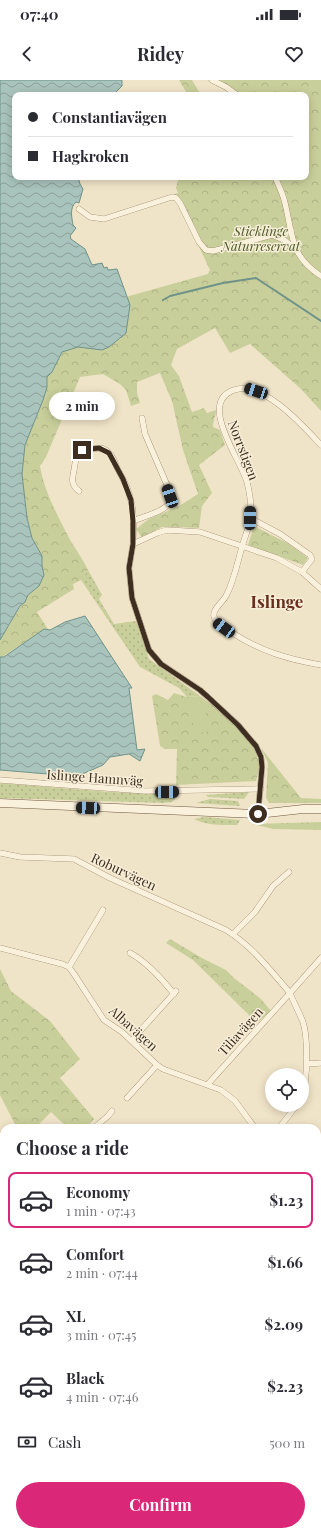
<!DOCTYPE html>
<meta charset="utf-8">
<style>
body{margin:0;font-family:"Playfair Display",serif;background:#f7f7f7;color:#2b2b33;height:100vh;display:flex;flex-direction:column;font-size:15px;white-space:nowrap}
*{box-sizing:border-box;margin:0}
p{font-size:13px;color:#7c7c81}
.icon{flex:none;width:22px;height:22px;fill:none;stroke:currentColor;stroke-width:2;stroke-linecap:round;stroke-linejoin:round}
.map{position:relative;flex:1;overflow:hidden}
.drawer{position:absolute;left:0px;top:1044px;width:321px;height:412px;display:flex;flex-direction:column;background:#fff;border-radius:12px 12px 0 0;box-shadow:0 2px 10px #0003}
.drawer>*{flex:none}
.top-card{position:absolute;left:12px;top:12px;width:297px;height:88px;border-radius:8px;box-shadow:0 2px 10px #0003;display:grid;align-content:center;height:88px;padding:0 16px;background:#fff}
.fabs{position:absolute;left:265px;top:988px;display:grid;gap:8px}
.fabs a{display:grid;place-items:center;width:44px;height:44px;border-radius:50%;background:#fff;box-shadow:0 2px 10px #0003;font-size:20px}
.end{position:absolute;width:18px;height:18px;margin:-9px;border:5px solid #3d2e20;background:#fff;box-shadow:0 0 0 2px #fff}
.from{border-radius:50%}
.bubble{position:absolute;height:28px;border-radius:14px;background:#fff;box-shadow:0 2px 10px #0003;font-size:13px;font-weight:700;line-height:28px;text-align:center}
.car{position:absolute;width:12px;height:24px;margin:-12px -6px;border-radius:5px;box-shadow:0 0 3px 1px #0007;background:linear-gradient(#222 24%,#8ab4d8 0 40%,#222 0 76%,#8ab4d8 0 86%,#222 0)}
.top-card b{display:flex;align-items:center;gap:14px;height:38px;font-size:15px}
.top-card b+b{border-top:1px solid #e1e1e2}
.top-card i{width:10px;height:10px;background:#2b2b33}
ul{padding:0;list-style:none}
li{display:flex;align-items:center;gap:12px;height:56px;margin:0 8px 6px;padding:0 8px;border:2px solid transparent;border-radius:8px}
li div{flex:1}
li b{display:block;font-size:15px}
li em{font-style:normal;font-weight:700}
li.on{border-color:#db2777}
li>.icon{width:36px;height:36px;stroke-width:1.5}
h2{padding:0 16px;font-size:18px;line-height:48px}
.pay{display:flex;align-items:center;gap:10px;height:44px;padding:0 16px;font-size:15px}
.pay p{margin-inline-start:auto}
.primary-button{display:flex;gap:8px;margin-top:auto;padding:8px 16px}
.primary-button a{flex:1;height:46px;border-radius:24px;background:#db2777;color:#fff;font-size:16px;font-weight:700;line-height:46px;text-align:center}
.status{display:flex;justify-content:space-between;align-items:center;height:28px;padding:0 20px;background:#fff;direction:ltr}
.status svg{height:11px;fill:currentColor}
header{display:flex;justify-content:space-between;align-items:center;height:52px;padding:0 16px;background:#fff;font-size:18px;font-weight:700}
.map>svg:first-child{display:block}
</style>
<div class="status"><b>07:40</b><svg viewBox="0 0 49 12"><path d="M0 12V9h3v3zM5 12V6h3v6zM10 12V3h3v9zM15 12V0h3v12zM26 1h20v11H26zM47 4h2v5h-2z"/></svg></div>
<header><svg class="icon" aria-label="back" viewBox="0 0 24 24"><path d="M15 5l-7 7 7 7"/></svg>Ridey<svg class="icon" aria-label="heart" viewBox="0 0 24 24"><path d="M12 20l-8-8c-3-5 5-10 8-4 3-6 11-1 8 4z"/></svg></header>
<div class="map">
<svg width="321" height="1456" viewBox="0 0 321 1456">
<defs>
<pattern id="grass-dots" width="8" height="8" patternUnits="userSpaceOnUse"><rect width="8" height="8" fill="#c9cf9b"/><path d="M2 2h.1M6 6h.1" fill="none" stroke="#aeb285" stroke-width="1.8" stroke-linecap="round"/></pattern>
<pattern id="forest-crowns" width="20" height="18" patternUnits="userSpaceOnUse"><rect width="20" height="18" fill="#c9cf9b"/><path d="M2 6a3 3 0 1 1 6 0M12 15a3 3 0 1 1 6 0" fill="none" stroke="#aeb285"/></pattern>
<pattern id="water-waves" width="16" height="10" patternUnits="userSpaceOnUse"><rect width="16" height="10" fill="#a9c4bc"/><path d="M0 5q4-4 8 0t8 0" fill="none" stroke="#8ba098"/></pattern>
</defs>
<rect width="100%" height="100%" fill="#f0e4c8"/>
<g fill="url(#grass-dots)">
<polygon points="88,490 102,515 99,519 114,544 136,541 149,579 200,616 187,617 179,608 140,587 81,500"/>
<polygon points="0,703 111,712 172,714 174,715 175,719 172,722 164,723 0,718"/>
<polygon points="249,712 244,719 208,717 206,715"/>
<polygon points="210,719 238,721 240,726 196,723"/>
<path d="M 204,737 L 240,740 L 237,745 C 223,745 207,746 194,739 Z"/>
</g>
<g fill="url(#forest-crowns)">
<polygon points="179,0 192,0 201,15 188,15"/>
<path d="M 207,0 L 321,0 L 321,331 L 301,309 L 250,264 L 230,273 L 215,248 L 177,269 L 171,285 L 179,296 L 192,332 L 204,328 L 207,333 L 216,330 C 216,337 213,340 213,347 L 220,350 L 225,365 L 199,385 L 212,413 L 202,426 L 199,448 L 176,447 L 162,447 L 142,458 L 136,449 L 149,439 L 179,426 L 198,414 L 183,370 L 172,321 L 160,293 L 137,302 L 137,313 L 140,323 L 131,326 L 126,310 L 120,304 L 103,294 L 80,297 L 46,377 L 40,386 C 44,411 58,436 69,458 C 75,469 83,479 88,490 L 81,500 L 73,504 L 74,509 L 37,532 L 49,551 L 44,549 L 1,578 L 0,577 L 0,560 L 4,551 L 9,546 L 13,538 L 28,515 L 35,510 L 44,495 L 42,486 L 42,476 L 32,458 L 27,438 L 22,394 L 25,365 L 43,320 L 47,307 L 47,297 L 63,271 L 129,216 L 208,194 L 210,190 L 174,114 L 178,113 L 176,108 L 179,97 L 277,97 L 278,98 L 282,97 L 306,97 L 306,15 L 233,15 Z"/>
<polygon points="254,446 289,464 308,478 303,485 248,465"/>
<path d="M 174,613 L 187,617 L 200,616 C 220,631 253,654 258,680 C 260,687 258,694 256,701 L 176,705 L 177,669 L 165,669 L 160,666 L 152,616 L 156,614 L 168,620 Z"/>
<polygon points="261,668 301,718 321,719 321,723 269,723 266,718 268,683"/>
<polygon points="321,742 321,750 273,749 252,744"/>
<polygon points="170,859 202,878 226,890 234,898 261,919 271,931 257,943 193,880 166,863"/>
<polygon points="0,889 11,911 50,941 80,979 60,998 94,1039 86,1048 68,1048 51,1032 35,1048 17,1048 0,1015"/>
<polygon points="317,1172 321,1172 321,1234 317,1233"/>
<polygon points="317,1256 321,1256 321,1317 317,1316"/>
<polygon points="111,1452 157,1452 158,1454 157,1456 111,1456"/>
</g>
<polygon fill="#c9cf9b" points="203,621 209,651 195,654 189,625"/>
<g fill="url(#water-waves)" stroke="#6f938a">
<path d="M 0,0 L 122,0 L 122,6 L 113,15 L 15,15 L 15,97 L 78,97 L 80,104 L 83,109 L 79,123 L 76,122 C 69,128 72,138 73,145 L 76,148 L 70,156 L 71,159 L 85,169 L 92,185 L 102,183 L 104,188 L 107,187 L 108,190 L 117,189 L 130,225 L 126,253 L 109,267 L 102,270 L 78,267 L 62,272 L 52,292 L 47,297 L 47,307 L 43,320 L 25,365 L 22,394 L 27,438 L 32,458 L 42,476 L 42,486 L 44,495 L 39,506 L 28,515 L 25,522 L 20,526 L 0,560 Z"/>
<polygon points="85,536 132,608 129,608 137,670 145,669 140,681 129,674 110,677 103,685 80,695 72,696 0,690 0,577 4,577 44,549 50,550 65,542"/>
</g>
<g fill="none" stroke-linecap="round" stroke-linejoin="round">
<polyline stroke="#6f938a" stroke-width="2" points="163,220 170,216 223,203 256,198 321,241"/>
<g stroke="#8d765c" stroke-width="6">
<g id="minor">
<polyline points="212,0 226,7 237,15"/>
<path d="M 275,97 C 279,106 283,114 285,123 C 293,156 290,176 321,196"/>
<polyline points="79,129 90,137 104,139 172,117 176,118 180,123 199,162 206,170 213,171 291,150"/>
<polyline points="272,155 284,160 295,169"/>
<path d="M 321,365 C 304,347 265,303 238,309 C 194,318 241,380 247,402 C 250,414 252,430 250,441 C 248,450 244,459 242,467 C 237,484 234,501 226,516 C 222,523 210,531 215,539 C 218,545 225,549 231,552 C 260,571 287,579 321,585"/>
<path d="M 79,411 C 71,405 72,399 74,390 C 76,377 76,370 91,369 C 96,368 101,367 106,370 C 111,373 115,382 117,388 C 123,398 129,410 131,421 C 135,435 133,450 133,464"/>
<polyline points="250,438 280,454 310,475 312,479 302,492"/>
<path d="M 133,441 C 144,436 165,432 171,421 L 167,405 L 145,354 L 142,338"/>
<polyline points="0,700 145,711 261,709"/>
<polyline points="258,734 262,687 261,677 256,666 238,645 200,610 161,584 149,570 132,518 129,488 133,464 157,453 167,450 200,452 277,478 302,492 321,509"/>
<path d="M 0,773 L 20,777 L 74,779 L 110,798 L 226,850 C 252,866 270,890 290,913 L 208,1004"/>
<polyline points="233,854 255,832 273,806 289,792"/>
<polyline points="0,868 62,884 69,887 74,894 104,940 122,952 157,985 163,989 221,1010 235,1021 255,1048"/>
<path d="M 130,873 C 147,882 162,899 174,914"/>
<polyline points="69,887 103,830"/>
<polyline points="132,960 176,911"/>
<polyline points="307,984 321,983"/>
<path d="M 302,1016 C 308,999 308,958 303,942 C 299,932 294,923 290,913 L 321,878"/>
<polyline points="127,1018 157,985"/>
<polyline points="94,1048 108,1036 112,1031"/>
<polyline points="279,1048 297,1025"/>
<polyline points="317,1104 321,1102"/>
<polyline points="0,1117 4,1128"/>
<polyline points="317,1154 321,1154"/>
<polyline points="317,1238 321,1238"/>
<polyline points="0,1307 4,1306"/>
<polyline points="317,1322 321,1323"/>
<polyline points="0,1377 4,1383"/>
<polyline points="46,1452 50,1454 50,1456"/>
<polyline points="216,1456 216,1452"/>
</g>
</g>
<g stroke="#8d765c" stroke-width="8">
<g id="tertiary">
<polyline points="0,1210 4,1210"/>
<polyline points="0,1219 4,1219"/>
<polyline points="317,1418 321,1420"/>
</g>
</g>
<g stroke="#6f573f" stroke-width="9">
<polyline id="secondary" points="0,723 258,734 303,729 321,729"/>
</g>
<g stroke="#5b4430" stroke-width="10">
<g id="primary">
<polyline points="0,1236 4,1238"/>
<polyline points="0,1245 4,1247"/>
<polyline points="163,1452 163,1456"/>
<polyline points="175,1452 175,1456"/>
</g>
</g>
<use href="#minor" stroke="#faf1dc" stroke-width="5.5"/>
<use href="#tertiary" stroke="#faf1dc" stroke-width="7"/>
<use href="#secondary" stroke="#faf1dc" stroke-width="8"/>
<use href="#primary" stroke="#f3d9a0" stroke-width="9"/>
</g>
<g fill="none" stroke-linecap="round" stroke-linejoin="round">
<polyline stroke="#3d2e20" stroke-width="5" points="82,370 99,368 109,373 123,399 131,420 133,441 133,464 129,488 132,518 149,570 161,584 200,610 208,617 238,645 256,666 261,677 262,687 258,734"/>
</g>
<g text-anchor="middle" dominant-baseline="central" stroke-width="3" stroke-linejoin="round" paint-order="stroke">
<g font-size="13" font-style="italic" fill="#4d5a26" stroke="#f7eed8">
<text x="261" y="150">Sticklinge<tspan x="261" dy="15">Naturreservat</tspan></text>
</g>
<g font-size="13" fill="#3d2e20" stroke="#f7eed8">
<text transform="translate(244 370) rotate(69)">Norrstigen</text>
<text transform="translate(95 697) rotate(4)">Islinge Hamnväg</text>
<text transform="translate(124 791) rotate(25)">Roburvägen</text>
<text transform="translate(134 948) rotate(42)">Albavägen</text>
<text transform="translate(240 951) rotate(-48)">Tiliavägen</text>
</g>
<g font-size="17" font-weight="bold" fill="#6b2e1e" stroke="#f7eed8">
<text x="277" y="521">Islinge</text>
</g>
</g>
</svg>
<div class="fabs">
<a><svg class="icon" aria-label="locate" viewBox="0 0 24 24"><circle cx="12" cy="12" r="6"/><path d="M12 2v4M12 18v4M2 12h4M18 12h4"/></svg></a>
</div>
<i class="end from" style="left:258px;top:734px"></i>
<i class="end" style="left:82px;top:370px"></i>
<div class="bubble" style="left:49px;top:312px;width:66px">2 min</div>
<i class="car" style="left:256px;top:311px;rotate:288deg"></i>
<i class="car" style="left:170px;top:416px;rotate:341deg"></i>
<i class="car" style="left:250px;top:438px;rotate:1deg"></i>
<i class="car" style="left:224px;top:548px;rotate:306deg"></i>
<i class="car" style="left:167px;top:712px;rotate:89deg"></i>
<i class="car" style="left:88px;top:728px;rotate:273deg"></i>
<div class="top-card">
<b><i class="from"></i>Constantiavägen</b>
<b><i></i>Hagkroken</b>
</div>
<section class="drawer">
<h2>Choose a ride</h2>
<ul>
<li class="on"><svg class="icon" aria-label="car" viewBox="0 0 24 24"><path d="M5 17H2v-5l4-1 3-4h7l3 4 3 1v5h-3M9 17h6M6 11h13"/><circle cx="7" cy="17" r="2"/><circle cx="17" cy="17" r="2"/></svg><div><b>Economy</b><p>1 min · 07:43</p></div><em>$1.23</em></li>
<li><svg class="icon" aria-label="car" viewBox="0 0 24 24"><path d="M5 17H2v-5l4-1 3-4h7l3 4 3 1v5h-3M9 17h6M6 11h13"/><circle cx="7" cy="17" r="2"/><circle cx="17" cy="17" r="2"/></svg><div><b>Comfort</b><p>2 min · 07:44</p></div><em>$1.66</em></li>
<li><svg class="icon" aria-label="car" viewBox="0 0 24 24"><path d="M5 17H2v-5l4-1 3-4h7l3 4 3 1v5h-3M9 17h6M6 11h13"/><circle cx="7" cy="17" r="2"/><circle cx="17" cy="17" r="2"/></svg><div><b>XL</b><p>3 min · 07:45</p></div><em>$2.09</em></li>
<li><svg class="icon" aria-label="car" viewBox="0 0 24 24"><path d="M5 17H2v-5l4-1 3-4h7l3 4 3 1v5h-3M9 17h6M6 11h13"/><circle cx="7" cy="17" r="2"/><circle cx="17" cy="17" r="2"/></svg><div><b>Black</b><p>4 min · 07:46</p></div><em>$2.23</em></li>
</ul>
<div class="pay"><svg class="icon" aria-label="cash" viewBox="0 0 24 24"><path d="M3 7h18v10H3z"/><circle cx="12" cy="12" r="2"/></svg>Cash<p>500 m</p></div>
<div class="primary-button"><a>Confirm</a></div>
</section>
</div>
